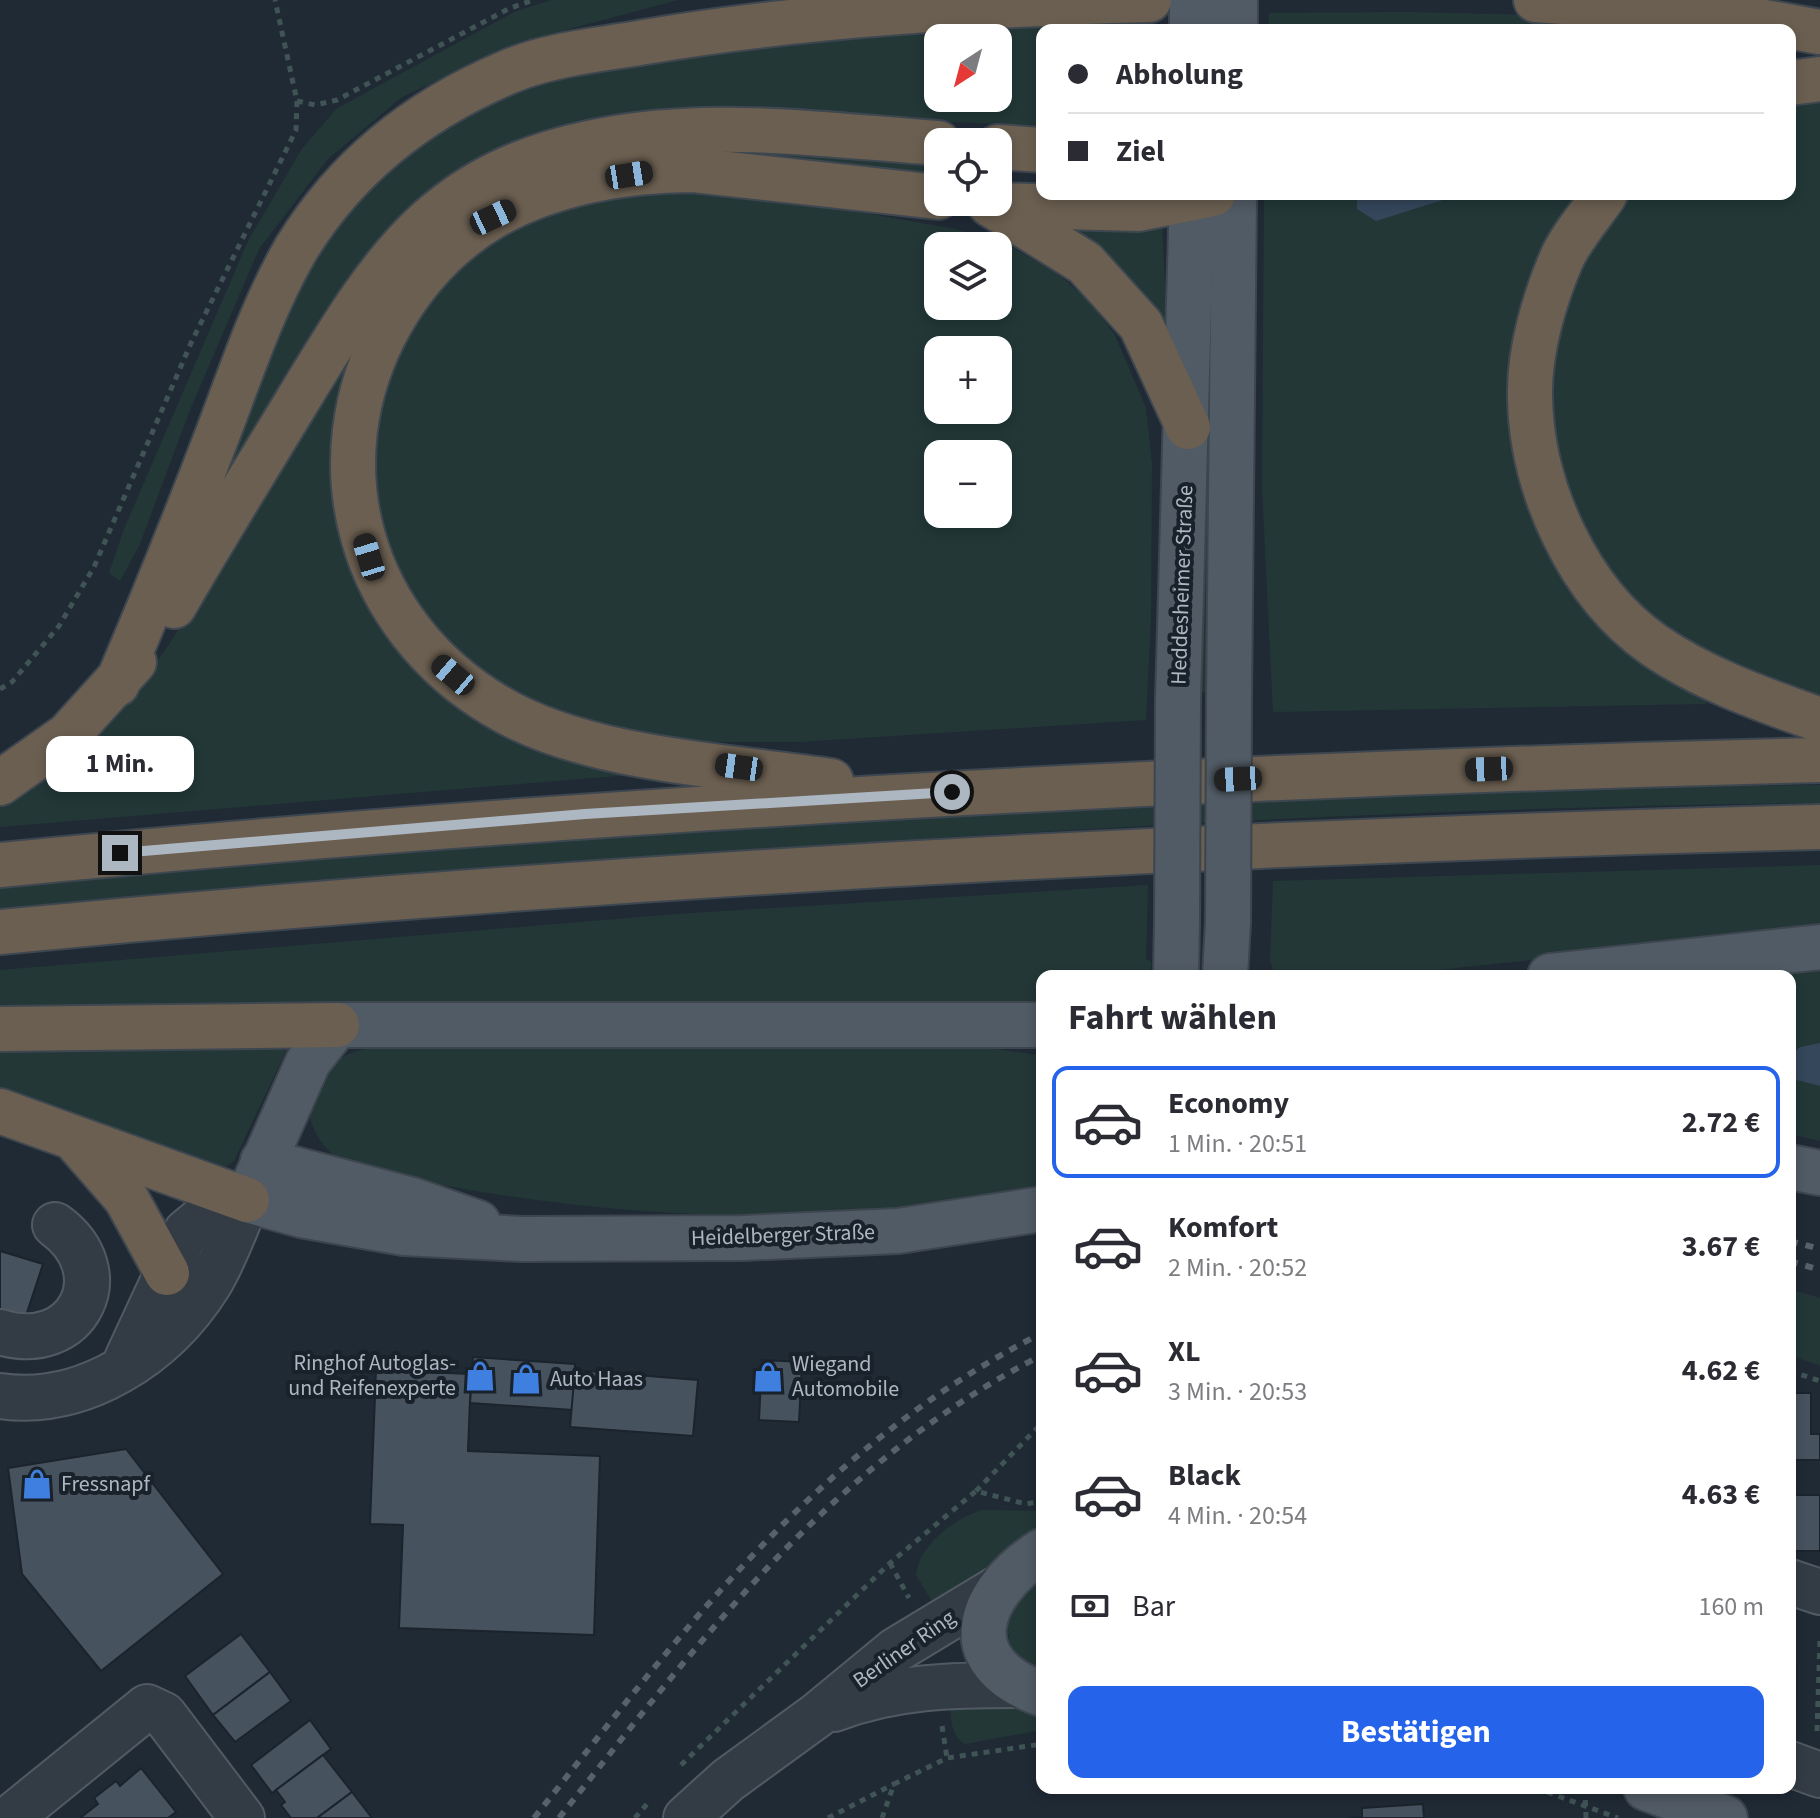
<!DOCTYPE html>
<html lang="de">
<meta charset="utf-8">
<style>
body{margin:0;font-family:"Source Sans 3",sans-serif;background:#f7f7f7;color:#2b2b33;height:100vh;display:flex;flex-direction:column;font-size:30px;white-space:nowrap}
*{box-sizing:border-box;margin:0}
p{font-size:26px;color:#7c7c81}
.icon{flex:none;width:44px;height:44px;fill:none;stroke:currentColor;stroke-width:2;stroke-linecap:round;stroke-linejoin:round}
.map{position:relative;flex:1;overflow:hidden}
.panel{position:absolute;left:1036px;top:970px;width:760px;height:824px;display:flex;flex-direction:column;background:#fff;border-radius:16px;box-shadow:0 4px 12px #0003}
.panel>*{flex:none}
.top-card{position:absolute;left:1036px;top:24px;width:760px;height:176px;border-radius:16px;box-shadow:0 4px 12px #0003;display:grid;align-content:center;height:176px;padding:0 32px;background:#fff}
.needle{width:52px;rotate:216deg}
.fabs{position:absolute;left:924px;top:24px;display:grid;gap:16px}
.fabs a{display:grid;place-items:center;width:88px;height:88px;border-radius:16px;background:#fff;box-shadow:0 4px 12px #0003;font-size:40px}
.end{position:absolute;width:36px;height:36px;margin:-18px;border:10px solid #adb7c2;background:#111;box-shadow:0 0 0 4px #111}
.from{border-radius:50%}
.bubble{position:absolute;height:56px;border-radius:16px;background:#fff;box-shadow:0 4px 12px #0003;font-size:26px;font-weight:700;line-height:56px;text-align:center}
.car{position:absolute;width:24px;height:48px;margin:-24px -12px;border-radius:10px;box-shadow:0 0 6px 2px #0007;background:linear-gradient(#222 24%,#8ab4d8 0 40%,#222 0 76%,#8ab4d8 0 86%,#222 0)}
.top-card b{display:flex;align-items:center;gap:28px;height:76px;font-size:30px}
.top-card b+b{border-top:2px solid #e1e1e2}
.top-card i{width:20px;height:20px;background:#2b2b33}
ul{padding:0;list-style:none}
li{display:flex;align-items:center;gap:24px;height:112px;margin:0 16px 12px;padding:0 16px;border:4px solid transparent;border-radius:16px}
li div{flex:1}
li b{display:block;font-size:30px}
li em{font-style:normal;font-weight:700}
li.active{border-color:#2563eb}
li>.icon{width:72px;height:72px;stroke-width:1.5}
h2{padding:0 32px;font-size:36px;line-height:96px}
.pay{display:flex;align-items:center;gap:20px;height:88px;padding:0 32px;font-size:30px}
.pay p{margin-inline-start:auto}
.cta{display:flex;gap:16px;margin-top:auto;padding:16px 32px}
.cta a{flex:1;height:92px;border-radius:16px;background:#2563eb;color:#fff;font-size:32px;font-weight:700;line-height:92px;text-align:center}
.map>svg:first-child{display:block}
</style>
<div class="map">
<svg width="1820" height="1818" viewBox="0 0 1820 1818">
<rect width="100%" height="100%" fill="#202a35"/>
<g fill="#233737" fill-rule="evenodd">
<polygon points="551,0 678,0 521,42 402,97 328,159 259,249 190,410 140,544 120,581 109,573 124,529 248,241 301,150 336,109 514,12"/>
<polygon points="1405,12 1543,15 1712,30 1268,30 1269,13"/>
<path d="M 1154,16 L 1152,30 L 1042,30 L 1042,126 L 867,118 L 496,152 L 428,193 L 404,212 L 350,274 L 228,469 L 230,478 L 201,529 L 270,333 L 348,201 L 450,116 L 548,77 L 759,44 ZM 938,38 L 998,38 L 998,98 L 938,98 Z"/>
<path d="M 1820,91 L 1820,695 C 1683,674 1570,571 1554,430 C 1552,413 1546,393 1548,376 C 1550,355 1565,296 1574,276 C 1587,248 1608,221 1625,194 L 1790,194 L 1790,98 Z"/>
<polygon points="742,148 938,160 938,182 742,155 737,152"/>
<path d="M 638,189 L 738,191 L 956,229 L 1008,245 L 1058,274 L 1088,300 L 1115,335 L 1146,408 L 1152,464 L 1151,619 L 1146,720 L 799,742 L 717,742 L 639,736 L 551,712 L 509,690 L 435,633 L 387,554 L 370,450 L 401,334 L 480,244 L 528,217 ZM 938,246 L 998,246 L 998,306 L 938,306 ZM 938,350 L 998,350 L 998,410 L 938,410 ZM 938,454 L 998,454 L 998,514 L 938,514 Z"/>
<polygon points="1264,194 1582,194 1528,487 1707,698 1706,704 1273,712 1262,488"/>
<polygon points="1064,224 1162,224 1168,336"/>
<polygon points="1210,247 1209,692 1199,692"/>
<polygon points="363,325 380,616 641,774 0,827 0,803 141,683 170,643"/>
<path d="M 1820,785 L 1820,803 C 1493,806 1167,823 840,844 C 560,861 280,881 0,909 L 0,888 C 605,833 1213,790 1820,785 Z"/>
<polygon points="1820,865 1820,928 1386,976 1275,976 1270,961 1273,881"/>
<polygon points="1148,885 1146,959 1151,962 1151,973 1042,976 1042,1007 0,1009 0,970 676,914"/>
<polygon points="1820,966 1820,1141 1790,1134 1790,976 1722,976"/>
<path d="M 396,1044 L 967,1044 L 1042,1056 L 1042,1190 C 976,1198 909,1209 842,1213 C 706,1221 564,1208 430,1183 C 402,1178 367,1176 342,1161 C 322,1149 312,1130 307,1107 C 333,1057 339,1051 396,1044 Z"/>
<polygon points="0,1046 288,1047 234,1161 223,1169 0,1090"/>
<polygon points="1790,1289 1820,1298 1820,1366 1790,1355"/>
<path d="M 981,1510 L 1042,1511 L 1042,1536 L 935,1607 L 916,1575 C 919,1545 954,1519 981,1510 Z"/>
<polygon points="1042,1570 1042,1673 1011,1651 1005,1611"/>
<path d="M 950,1697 L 1042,1709 L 1042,1730 L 965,1744 C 949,1735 951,1714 950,1697 Z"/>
</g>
<g fill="#34475b">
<polygon points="1357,194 1462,194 1376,221 1357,209"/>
<polygon points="1820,1043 1820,1086 1797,1080 1790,1072 1790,1056 1800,1047"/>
</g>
<g fill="#46525e" stroke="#1b232c" stroke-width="2">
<polygon points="0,1251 43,1264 22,1328 0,1321"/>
<polygon points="473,1357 575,1364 573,1410 470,1403"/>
<polygon points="762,1360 802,1362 799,1422 759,1420"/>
<polygon points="376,1370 471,1374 468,1451 600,1456 594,1635 399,1628 403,1525 370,1524"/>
<polygon points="575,1370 698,1380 693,1436 570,1427"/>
<polygon points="1790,1393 1811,1393 1811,1434 1820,1434 1820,1460 1790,1460"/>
<polygon points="126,1449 223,1574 101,1671 22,1574 8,1468"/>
<rect x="1790" y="1495" width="30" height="56"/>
<polygon points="241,1634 270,1672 213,1715 185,1676"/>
<polygon points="1790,1666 1796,1666 1795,1732 1790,1732"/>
<polygon points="270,1672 291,1701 235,1742 213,1715"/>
<polygon points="310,1720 331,1749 272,1793 251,1765"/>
<polygon points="323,1755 352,1792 317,1818 291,1818 281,1805 285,1802 276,1790"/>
<polygon points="141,1768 176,1812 168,1818 80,1818 98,1804 94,1798 116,1781 120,1786"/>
<polygon points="352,1792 372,1818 317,1818"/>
<polygon points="1423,1804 1424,1818 1348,1818 1362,1817 1362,1808"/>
</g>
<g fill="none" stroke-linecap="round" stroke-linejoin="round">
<g stroke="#515a63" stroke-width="48">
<g id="minor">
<path d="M 0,1332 C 78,1356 120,1272 55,1225"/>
<polyline points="127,1359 186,1232 209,1213 247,1200"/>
<path d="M 0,1396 C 84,1408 165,1354 209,1284 C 225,1258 235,1228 247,1200"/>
<polyline points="1790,1582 1820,1592"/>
<path d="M 834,1709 C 894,1686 953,1685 1017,1685"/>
<polyline points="1790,1764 1820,1775"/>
<polyline points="10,1818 147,1707 164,1715 242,1818"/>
<polyline points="686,1818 728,1780 816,1716 896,1650 997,1589"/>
</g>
</g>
<g stroke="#3d454f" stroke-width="48">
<g id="major">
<polyline points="1235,0 1235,30"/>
<polyline points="1192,30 1192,0"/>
<polyline points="1178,700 1192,194"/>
<polyline points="1229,700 1234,194"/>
<polyline points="1176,976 1177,922"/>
<polyline points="1225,976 1228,922"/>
<polyline points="1550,976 1820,947"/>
<polyline points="1042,1025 337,1025 308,1062 247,1200 301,1215 404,1233 522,1239 743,1238 898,1231 1042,1209"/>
<polyline points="263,1161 412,1200 478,1223"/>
<polyline points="1790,1167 1820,1173"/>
<path d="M 1042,1551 C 976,1593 953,1663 1042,1694"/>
<polyline points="1646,1788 1725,1818"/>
</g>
</g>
<g stroke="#3e4750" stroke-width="48">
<g id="highway">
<polyline points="1536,0 1714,13 1820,32"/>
<polyline points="1790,83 1820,79"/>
<polyline points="998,147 1042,150"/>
<path d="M 1605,194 C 1591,215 1571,237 1561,260 C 1544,300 1529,352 1530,396 C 1531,487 1578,592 1654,645 C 1703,679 1764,700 1820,720"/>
<polyline points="990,204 1085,263 1141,325 1188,427"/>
<polyline points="993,205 1139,209 1213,194"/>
<path d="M 174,606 C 213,538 255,471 296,403 C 389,249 442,161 635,135 C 735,122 838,136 938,143"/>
<path d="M 117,684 C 152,602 185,520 217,436 C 241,373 262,308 296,249 C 346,167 420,109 508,72 C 550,54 599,50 645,42 C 810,14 981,5 1149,0"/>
<path d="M 831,781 C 728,766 585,760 496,706 C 360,625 313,463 390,324 C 415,280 449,242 494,216 C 553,183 626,170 692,170 L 938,197"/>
<polyline points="0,783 68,735 134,662"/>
<path d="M 0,865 C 605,806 1212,775 1820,760"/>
<path d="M 0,932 C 605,874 1212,842 1820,827"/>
<polyline points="0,1029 337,1025"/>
<polyline points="0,1111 247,1200"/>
<polyline points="78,1143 126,1198 167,1273"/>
</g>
</g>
<g stroke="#415455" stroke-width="5" stroke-dasharray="6 6" stroke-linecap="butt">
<polyline points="297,101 315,105 337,100 510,8 534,0"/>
<polyline points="0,689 12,682 59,626 94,567 191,343 296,130 297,101 275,0"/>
<polyline points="1790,1371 1820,1381"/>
<polyline points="976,1491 1042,1423"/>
<polyline points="890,1563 909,1598"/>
<polyline points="942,1726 947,1758"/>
<polyline points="1817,1731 1820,1640"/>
<polyline points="681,1765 890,1563 976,1491 1026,1504 1042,1501"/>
<polyline points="1536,1788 1618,1818"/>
<polyline points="1585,1788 1586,1818"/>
<polyline points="635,1818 648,1803"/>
<polyline points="828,1818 894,1784"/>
<polyline points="882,1818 894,1784 947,1758 1042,1744"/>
</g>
<use href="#minor" stroke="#333c45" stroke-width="44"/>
<use href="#major" stroke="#515b65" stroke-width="44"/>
<use href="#highway" stroke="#6b5f51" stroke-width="44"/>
<g stroke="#55616c" stroke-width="6" stroke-dasharray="8 8" stroke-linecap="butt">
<polyline points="1790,1241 1820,1249"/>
<polyline points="1790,1261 1820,1270"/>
<path d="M 534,1818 C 686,1627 818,1447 1042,1333"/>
<path d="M 559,1818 C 701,1639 833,1462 1042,1355"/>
</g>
<g stroke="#3d454f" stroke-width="48" stroke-linecap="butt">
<g id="major-bridge">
<polyline points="1177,922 1178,700"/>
<polyline points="1228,922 1229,700"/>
</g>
</g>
<use href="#major-bridge" stroke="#515b65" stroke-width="44"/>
</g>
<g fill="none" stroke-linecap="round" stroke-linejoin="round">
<polyline stroke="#adb7c2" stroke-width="10" points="120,853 585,814 952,792"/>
</g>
<defs>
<g id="shop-bare" transform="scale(2.4)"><path d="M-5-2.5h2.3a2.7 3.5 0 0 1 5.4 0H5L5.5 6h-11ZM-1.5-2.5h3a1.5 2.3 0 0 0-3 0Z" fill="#3f7fe0" stroke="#19212a" stroke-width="2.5" paint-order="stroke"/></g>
</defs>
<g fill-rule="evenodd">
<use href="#shop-bare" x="480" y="1376"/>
<use href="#shop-bare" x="768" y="1377"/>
<use href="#shop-bare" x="526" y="1379"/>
<use href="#shop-bare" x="37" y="1484"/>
</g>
<g text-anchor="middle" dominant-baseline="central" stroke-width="8" stroke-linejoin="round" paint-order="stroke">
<g font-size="22" fill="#adb7c2" stroke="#19212a">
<text transform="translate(1182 585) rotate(-88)">Heddesheimer Straße</text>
<text transform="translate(783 1235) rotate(-2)">Heidelberger Straße</text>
<text transform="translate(904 1649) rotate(-35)">Berliner Ring</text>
</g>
<g font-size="22" fill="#adb7c2" stroke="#19212a" text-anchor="start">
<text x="456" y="1363" text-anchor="end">Ringhof Autoglas-<tspan x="456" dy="25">und Reifenexperte</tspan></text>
<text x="792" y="1364">Wiegand<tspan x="792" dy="25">Automobile</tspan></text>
<text x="550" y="1379">Auto Haas</text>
<text x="61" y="1484">Fressnapf</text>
</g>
</g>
</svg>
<div class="fabs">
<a><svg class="needle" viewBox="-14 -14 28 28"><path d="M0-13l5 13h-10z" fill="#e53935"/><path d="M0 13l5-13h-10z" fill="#7c7c81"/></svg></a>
<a><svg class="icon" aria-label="locate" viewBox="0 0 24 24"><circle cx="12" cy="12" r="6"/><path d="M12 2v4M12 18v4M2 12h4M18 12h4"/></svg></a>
<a><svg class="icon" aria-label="layers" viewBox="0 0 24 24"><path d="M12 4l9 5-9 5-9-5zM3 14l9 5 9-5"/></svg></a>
<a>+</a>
<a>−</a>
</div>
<i class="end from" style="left:952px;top:792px"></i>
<i class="end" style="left:120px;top:853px"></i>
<div class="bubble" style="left:46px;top:736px;width:148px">1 Min.</div>
<i class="car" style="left:629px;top:175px;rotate:81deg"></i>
<i class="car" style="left:493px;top:217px;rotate:65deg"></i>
<i class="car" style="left:369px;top:557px;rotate:343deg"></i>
<i class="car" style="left:453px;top:675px;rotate:310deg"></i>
<i class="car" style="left:739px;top:767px;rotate:278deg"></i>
<i class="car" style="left:1489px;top:769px;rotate:268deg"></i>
<i class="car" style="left:1238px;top:779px;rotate:267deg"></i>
<div class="top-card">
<b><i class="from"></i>Abholung</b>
<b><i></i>Ziel</b>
</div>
<section class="panel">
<h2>Fahrt wählen</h2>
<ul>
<li class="active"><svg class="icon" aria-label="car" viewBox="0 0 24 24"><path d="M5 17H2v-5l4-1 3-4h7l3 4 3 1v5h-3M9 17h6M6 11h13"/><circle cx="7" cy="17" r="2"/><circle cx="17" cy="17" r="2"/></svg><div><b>Economy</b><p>1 Min. · 20:51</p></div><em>2.72 €</em></li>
<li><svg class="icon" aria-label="car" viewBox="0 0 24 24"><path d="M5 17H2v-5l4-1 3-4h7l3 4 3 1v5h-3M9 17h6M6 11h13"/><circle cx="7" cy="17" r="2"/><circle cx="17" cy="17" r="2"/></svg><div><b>Komfort</b><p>2 Min. · 20:52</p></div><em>3.67 €</em></li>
<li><svg class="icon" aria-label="car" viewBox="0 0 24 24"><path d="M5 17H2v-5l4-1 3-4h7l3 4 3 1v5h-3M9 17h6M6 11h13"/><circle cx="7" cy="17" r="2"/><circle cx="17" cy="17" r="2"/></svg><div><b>XL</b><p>3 Min. · 20:53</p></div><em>4.62 €</em></li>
<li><svg class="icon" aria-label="car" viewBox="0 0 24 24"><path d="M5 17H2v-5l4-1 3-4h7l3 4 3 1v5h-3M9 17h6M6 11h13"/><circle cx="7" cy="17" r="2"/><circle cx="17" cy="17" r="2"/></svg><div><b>Black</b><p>4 Min. · 20:54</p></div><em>4.63 €</em></li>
</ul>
<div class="pay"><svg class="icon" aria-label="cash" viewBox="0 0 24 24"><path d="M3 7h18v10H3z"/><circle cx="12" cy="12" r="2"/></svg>Bar<p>160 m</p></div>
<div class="cta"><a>Bestätigen</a></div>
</section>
</div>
